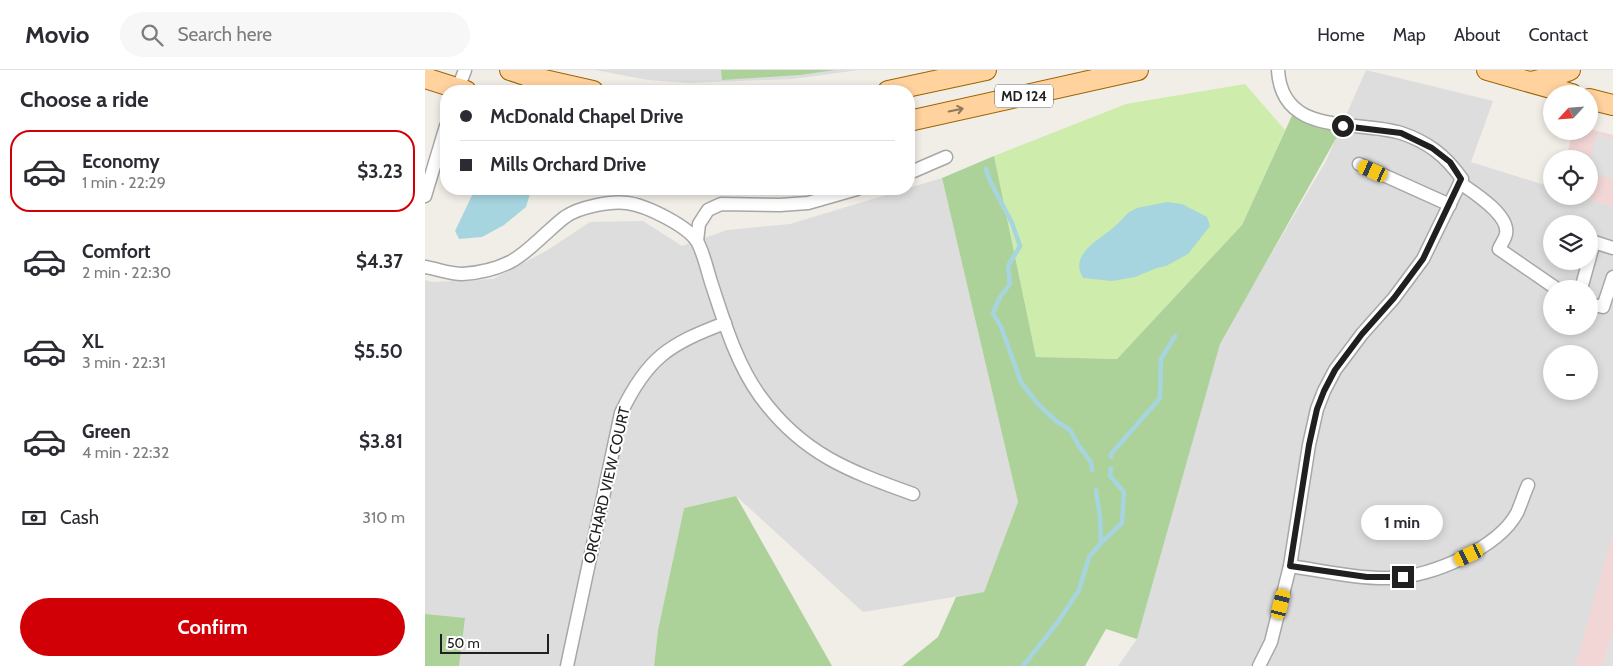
<!DOCTYPE html>
<meta charset="utf-8">
<style>
body{margin:0;font-family:Cabin,sans-serif;background:#f7f7f7;color:#2b2b33;height:100vh;display:flex;flex-direction:column;font-size:19px;white-space:nowrap}
*{box-sizing:border-box;margin:0}
p{font-size:16px;color:#7c7c81}
.icon{flex:none;width:28px;height:28px;fill:none;stroke:currentColor;stroke-width:2;stroke-linecap:round;stroke-linejoin:round}
.map{position:relative;flex:1;overflow:hidden}
.sheet{display:flex;flex-direction:column;background:#fff;width:425px}
.sheet>*{flex:none}
.top-card{position:absolute;left:15px;top:15px;width:475px;height:110px;border-radius:20px;box-shadow:0 2px 8px #0003;display:grid;align-content:center;height:110px;padding:0 20px;background:#fff}
.needle{width:32px;rotate:244deg}
.tools{position:absolute;left:1118px;top:15px;display:grid;gap:10px}
.tools a{display:grid;place-items:center;width:55px;height:55px;border-radius:50%;background:#fff;box-shadow:0 2px 8px #0003;font-size:25px}
.scale{position:absolute;left:15px;bottom:12px;width:109px;box-sizing:border-box;padding-left:5px;border:2px solid #202020;border-top:0;font-size:14px;line-height:18px;white-space:nowrap;color:#202020;-webkit-text-stroke:4px #fff;paint-order:stroke}
.end{position:absolute;width:22px;height:22px;margin:-11px;border:6px solid #202020;background:#fff;box-shadow:0 0 0 2px #fff}
.from{border-radius:50%}
.bubble{position:absolute;height:35px;border-radius:18px;background:#fff;box-shadow:0 2px 8px #0003;font-size:16px;font-weight:700;line-height:35px;text-align:center}
.car{position:absolute;width:15px;height:30px;margin:-15px -8px;border-radius:6px;box-shadow:0 0 4px 1px #0007;background:linear-gradient(#f5c518 24%,#345 0 40%,#f5c518 0 76%,#345 0 86%,#f5c518 0)}
.top-card b{display:flex;align-items:center;gap:18px;height:48px;font-size:19px}
.top-card b+b{border-top:1px solid #e1e1e2}
.top-card i{width:12px;height:12px;background:#2b2b33}
ul{padding:0;list-style:none}
li{display:flex;align-items:center;gap:15px;height:82px;margin:0 10px 8px;padding:0 10px;border:2px solid transparent;border-radius:20px}
li div{flex:1}
li b{display:block;font-size:19px}
li em{font-style:normal;font-weight:700}
li.selected{border-color:#d10007}
li>.icon{width:45px;height:45px;stroke-width:1.5}
h2{padding:0 20px;font-size:22px;line-height:60px}
.pay{display:flex;align-items:center;gap:12px;height:55px;padding:0 20px;font-size:19px}
.pay p{margin-inline-start:auto}
.primary-button{display:flex;gap:10px;margin-top:auto;padding:10px 20px}
.primary-button a{flex:1;height:58px;border-radius:30px;background:#d10007;color:#fff;font-size:20px;font-weight:700;line-height:58px;text-align:center}
header{display:flex;align-items:center;gap:30px;box-sizing:border-box;height:70px;padding:0 25px;background:#fff;border-bottom:1px solid #e1e1e2}
header strong{font-size:24px}
nav{display:flex;gap:28px;margin-inline-start:auto;font-size:18px}
.search{width:350px;height:45px;background:#f7f7f7;display:flex;align-items:center;gap:12px;box-sizing:border-box;padding:0 18px;border-radius:28px;color:#7c7c81;font-size:19px}
main{display:flex;flex:1;min-height:0}
.map>svg:first-child{display:block}
</style>
<header>
<strong>Movio</strong>
<div class="search"><svg class="icon" aria-label="search" viewBox="0 0 24 24"><circle cx="10" cy="10" r="6"/><path d="M15 15l6 6"/></svg>Search here</div>
<nav><a>Home</a><a>Map</a><a>About</a><a>Contact</a></nav>
</header>
<main>
<section class="sheet">
<h2>Choose a ride</h2>
<ul>
<li class="selected"><svg class="icon" aria-label="car" viewBox="0 0 24 24"><path d="M5 17H2v-5l4-1 3-4h7l3 4 3 1v5h-3M9 17h6M6 11h13"/><circle cx="7" cy="17" r="2"/><circle cx="17" cy="17" r="2"/></svg><div><b>Economy</b><p>1 min · 22:29</p></div><em>$3.23</em></li>
<li><svg class="icon" aria-label="car" viewBox="0 0 24 24"><path d="M5 17H2v-5l4-1 3-4h7l3 4 3 1v5h-3M9 17h6M6 11h13"/><circle cx="7" cy="17" r="2"/><circle cx="17" cy="17" r="2"/></svg><div><b>Comfort</b><p>2 min · 22:30</p></div><em>$4.37</em></li>
<li><svg class="icon" aria-label="car" viewBox="0 0 24 24"><path d="M5 17H2v-5l4-1 3-4h7l3 4 3 1v5h-3M9 17h6M6 11h13"/><circle cx="7" cy="17" r="2"/><circle cx="17" cy="17" r="2"/></svg><div><b>XL</b><p>3 min · 22:31</p></div><em>$5.50</em></li>
<li><svg class="icon" aria-label="car" viewBox="0 0 24 24"><path d="M5 17H2v-5l4-1 3-4h7l3 4 3 1v5h-3M9 17h6M6 11h13"/><circle cx="7" cy="17" r="2"/><circle cx="17" cy="17" r="2"/></svg><div><b>Green</b><p>4 min · 22:32</p></div><em>$3.81</em></li>
</ul>
<div class="pay"><svg class="icon" aria-label="cash" viewBox="0 0 24 24"><path d="M3 7h18v10H3z"/><circle cx="12" cy="12" r="2"/></svg>Cash<p>310 m</p></div>
<div class="primary-button"><a>Confirm</a></div>
</section>
<div class="map">
<svg width="1188" height="596" viewBox="0 0 1188 596">
<rect width="100%" height="100%" fill="#f1ede7"/>
<g fill="#dedddd" fill-rule="evenodd">
<polygon points="170,0 434,0 368,9 263,13 223,10"/>
<path d="M 941,0 L 1068,31 L 1046,92 L 1126,117 L 1126,126 L 1154,126 L 1188,137 L 1188,476 L 1151,596 L 693,596 L 712,569 L 796,269 L 901,91 ZM 1126,154 L 1164,154 L 1164,191 L 1126,191 ZM 1126,219 L 1164,219 L 1164,256 L 1126,256 ZM 1126,284 L 1164,284 L 1164,321 L 1126,321 Z"/>
<polygon points="517,108 593,432 559,522 438,542 311,426 259,438 233,560 229,596 0,596 0,210 7,212 68,209 121,181 165,152 218,151 257,176 302,160 365,154"/>
</g>
<g fill="#f2d6d6">
<polygon points="1164,59 1188,65 1188,137 1154,126 1164,126 1164,89 1141,89 1148,61 1164,61"/>
<polygon points="1188,464 1188,596 1150,596"/>
</g>
<polygon fill="#ceecab" points="820,14 860,60 817,155 692,289 611,287 569,86 701,34"/>
<g fill="#acd29a">
<polygon points="296,0 410,0 375,5 297,10"/>
<polygon points="870,39 918,56 795,274 712,569 681,559 660,596 477,596 513,567 531,527 559,522 593,432 517,108 569,86 611,287 692,289 817,155"/>
<polygon points="311,426 407,596 229,596 233,560 259,438"/>
<polygon points="0,544 40,548 34,596 0,596"/>
</g>
<g fill="#e0e0e0">
<polygon points="1172,64 1188,69 1188,109 1164,103 1164,92"/>
<polygon points="1188,561 1188,596 1177,596"/>
</g>
<g fill="#a6d5e0">
<polygon points="50,119 105,119 106,120 101,137 79,155 57,167 34,169 30,161"/>
<path d="M 742,132 L 757,134 L 782,147 L 785,156 L 763,184 L 741,196 L 732,198 L 710,207 L 687,211 L 658,208 C 645,187 668,173 683,162 C 691,156 697,149 704,142 L 712,138 Z"/>
</g>
<g fill="none" stroke-linecap="round" stroke-linejoin="round">
<g stroke="#a6d5e0" stroke-width="4.5">
<polyline points="561,99 565,111 587,153 595,176 583,196 585,214 575,227 568,243 576,257 596,312 613,334 631,351 645,360 654,376 666,392 667,400"/>
<polyline points="686,387 686,384 735,328 736,289 750,266"/>
<polyline points="671,420 675,447 676,473"/>
<polyline points="598,596 633,552 654,520 664,487 676,473 697,453 699,422 685,406 686,398"/>
</g>
<g stroke="#a7a7a7" stroke-width="15">
<g id="street">
<polyline points="32,21 40,0"/>
<polyline points="934,94 1025,135"/>
<polyline points="484,103 521,87"/>
<path d="M 1035,113 C 1048,122 1085,145 1081,164 C 1080,169 1076,174 1074,179 L 1132,219"/>
<polyline points="0,126 21,56"/>
<polyline points="272,171 274,154 283,140 296,134 355,135 383,133 432,119"/>
<path d="M 0,197 C 12,199 25,204 37,204 C 53,203 71,199 85,192 C 97,186 107,176 117,167 C 125,160 132,153 140,147 C 154,137 185,131 202,133 C 220,135 264,156 273,173 C 279,185 282,199 286,212 C 299,251 311,293 335,326 C 377,384 424,401 488,424"/>
<polyline points="1156,219 1169,172 1188,178"/>
<polyline points="1164,234 1178,237 1188,207"/>
<path d="M 865,496 C 899,501 933,509 967,508 C 1006,507 1073,478 1092,443 C 1096,434 1099,424 1103,415"/>
<path d="M 142,596 L 196,343 C 222,288 244,274 300,253"/>
<path d="M 834,596 L 846,572 L 865,496 L 884,375 L 892,339 L 899,321 L 910,300 L 937,264 L 969,228 L 998,189 L 1037,109 C 1021,86 1003,72 976,63 C 932,49 857,68 853,0"/>
</g>
</g>
<g stroke="#9d6400" stroke-width="22">
<g id="primary">
<polyline points="85,0 106,7 168,21"/>
<polyline points="1062,0 1147,24"/>
<polyline points="0,8 41,21"/>
<polyline points="1106,12 1127,7 1145,0"/>
<polyline points="463,21 561,0"/>
<polyline points="1164,29 1188,35"/>
<polyline points="484,51 713,0"/>
</g>
</g>
<use href="#street" stroke="#fff" stroke-width="12"/>
<use href="#primary" stroke="#ffd29e" stroke-width="20"/>
</g>
<defs><path id="oneway-shaft" d="M-6 0H5M1.5-3L5.5 0L1.5 3" fill="none" stroke-width="1.6" stroke-linecap="round" stroke-linejoin="round" transform="scale(1.25)"/></defs>
<use stroke="#90795f" href="#oneway-shaft" transform="translate(531 40) rotate(-12)"/>
<g fill="none" stroke-linecap="round" stroke-linejoin="round">
<polyline stroke="#202020" stroke-width="6" points="918,56 976,63 1007,78 1025,92 1036,109 998,189 969,228 937,264 910,300 899,321 892,339 884,375 865,496 942,507 978,507"/>
</g>
<g text-anchor="middle" dominant-baseline="central" stroke-width="4" stroke-linejoin="round" paint-order="stroke">
<rect fill="#fff" stroke="#636363" stroke-width="1" x="570" y="14.5" width="58" height="23" rx="4"/>
<g font-size="14" font-weight="bold" fill="#202020">
<text x="599" y="26">MD 124</text>
</g>
<g font-size="15" fill="#202020" stroke="#fff">
<text transform="translate(182 415) rotate(-77)">ORCHARD VIEW COURT</text>
</g>
</g>
</svg>
<div class="tools">
<a><svg class="needle" viewBox="-14 -14 28 28"><path d="M0-13l5 13h-10z" fill="#e53935"/><path d="M0 13l5-13h-10z" fill="#7c7c81"/></svg></a>
<a><svg class="icon" aria-label="locate" viewBox="0 0 24 24"><circle cx="12" cy="12" r="6"/><path d="M12 2v4M12 18v4M2 12h4M18 12h4"/></svg></a>
<a><svg class="icon" aria-label="layers" viewBox="0 0 24 24"><path d="M12 4l9 5-9 5-9-5zM3 14l9 5 9-5"/></svg></a>
<a>+</a>
<a>−</a>
</div>
<div class="scale">50 m</div>
<i class="end from" style="left:918px;top:56px"></i>
<i class="end" style="left:978px;top:507px"></i>
<div class="bubble" style="left:936px;top:435px;width:82px">1 min</div>
<i class="car" style="left:948px;top:101px;rotate:294deg"></i>
<i class="car" style="left:1044px;top:485px;rotate:244deg"></i>
<i class="car" style="left:856px;top:534px;rotate:14deg"></i>
<div class="top-card">
<b><i class="from"></i>McDonald Chapel Drive</b>
<b><i></i>Mills Orchard Drive</b>
</div>
</div>
</main>
